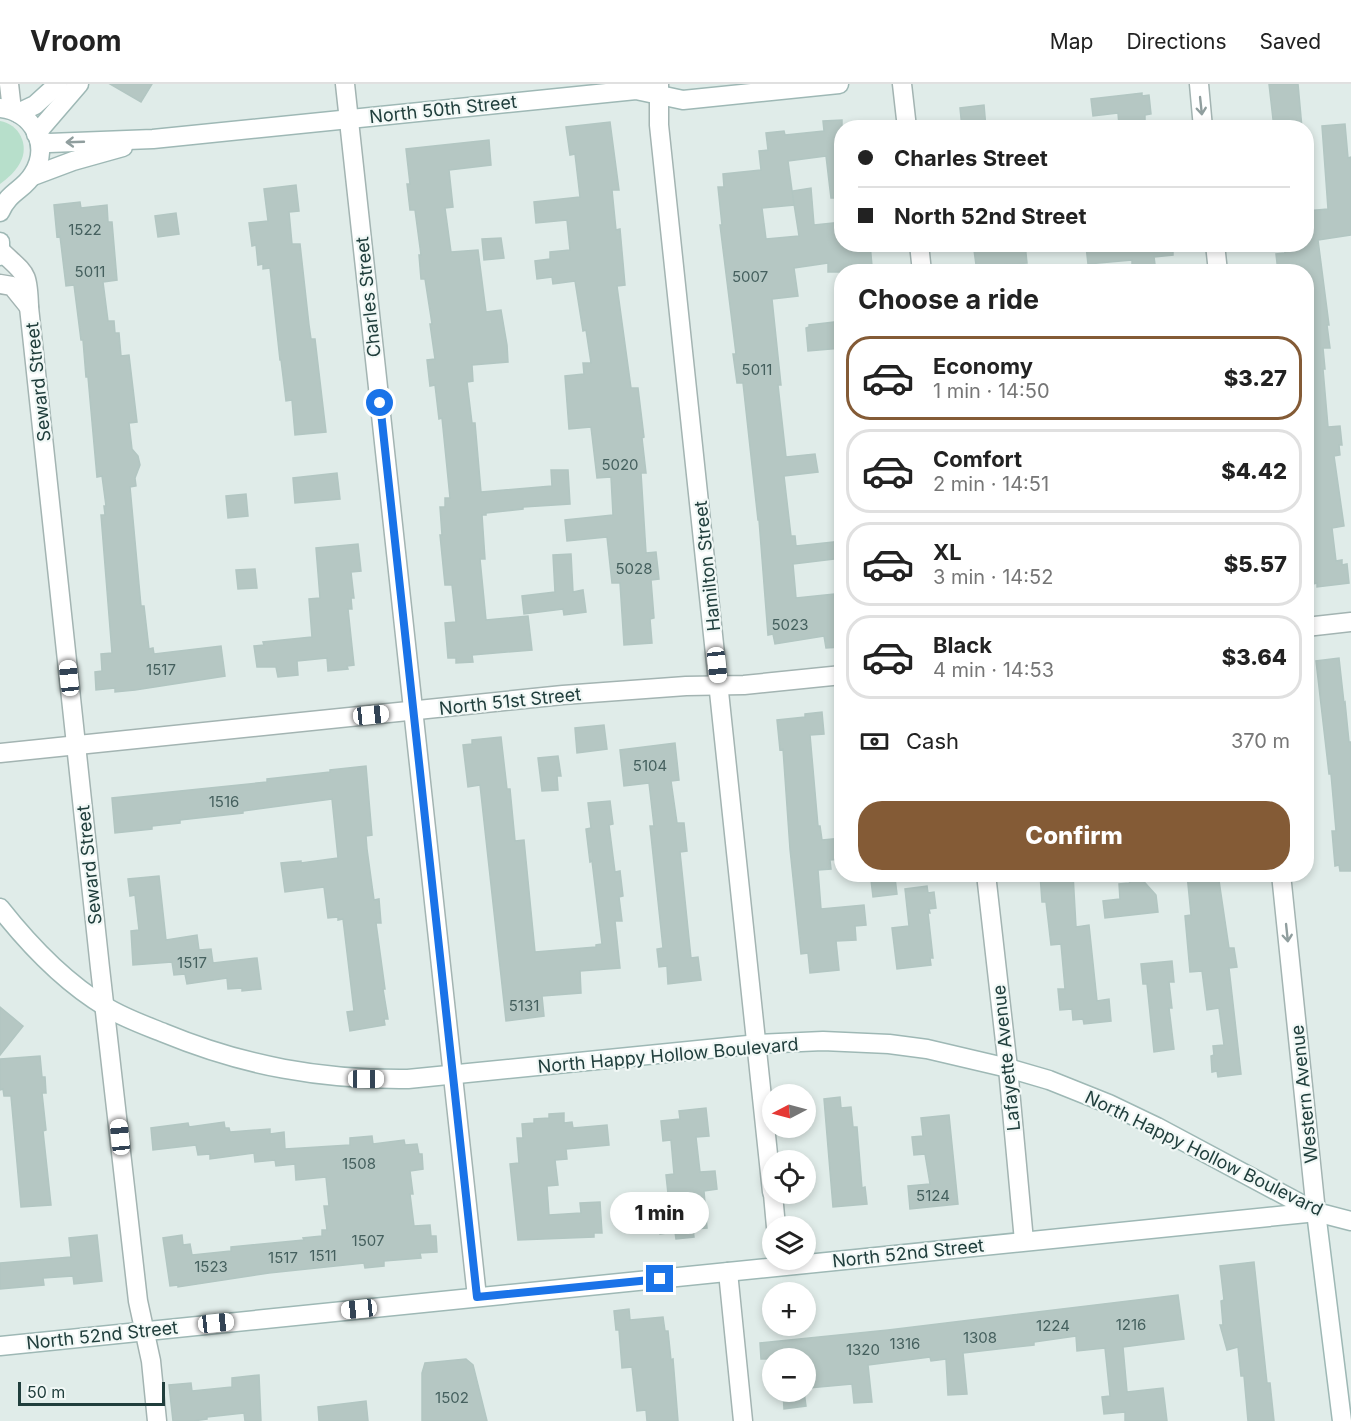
<!DOCTYPE html>
<meta charset="utf-8">
<style>
body{margin:0;font-family:Inter,sans-serif;background:#f6f6f6;color:#222;height:100vh;display:flex;flex-direction:column;font-size:22px;white-space:nowrap}
*{box-sizing:border-box;margin:0}
p{font-size:20px;color:#767676}
.icon{flex:none;width:33px;height:33px;fill:none;stroke:currentColor;stroke-width:2;stroke-linecap:round;stroke-linejoin:round}
.map{position:relative;flex:1;overflow:hidden}
.sheet{position:absolute;left:834px;top:180px;width:480px;height:618px;display:flex;flex-direction:column;background:#fff;border-radius:24px;box-shadow:0 3px 9px #0003}
.sheet>*{flex:none}
.top-card{position:absolute;left:834px;top:36px;width:480px;height:132px;border-radius:24px;box-shadow:0 3px 9px #0003;display:grid;align-content:center;height:132px;padding:0 24px;background:#fff}
.needle{width:39px;rotate:264deg}
.tools{position:absolute;left:762px;top:1000px;display:grid;gap:12px}
.tools a{display:grid;place-items:center;width:54px;height:54px;border-radius:50%;background:#fff;box-shadow:0 3px 9px #0003;font-size:30px}
.scale{position:absolute;left:18px;bottom:15px;width:147px;box-sizing:border-box;padding-left:6px;border:3px solid #203e3c;border-top:0;font-size:16px;line-height:21px;white-space:nowrap;color:#203e3c;-webkit-text-stroke:4px #f1f8f6;paint-order:stroke}
.end{position:absolute;width:27px;height:27px;margin:-14px;border:8px solid #1a73e8;background:#fff;box-shadow:0 0 0 3px #fff}
.from{border-radius:50%}
.bubble{position:absolute;height:42px;border-radius:21px;background:#fff;box-shadow:0 3px 9px #0003;font-size:20px;font-weight:800;line-height:42px;text-align:center}
.car{position:absolute;width:18px;height:36px;margin:-18px -9px;border-radius:8px;box-shadow:0 0 4px 2px #0007;background:linear-gradient(#fff 24%,#345 0 40%,#fff 0 76%,#345 0 86%,#fff 0)}
.top-card b{display:flex;align-items:center;gap:21px;height:57px;font-size:22px}
.top-card b+b{border-top:2px solid #e0e0e0}
.top-card i{width:15px;height:15px;background:#222}
ul{padding:0;list-style:none}
li{display:flex;align-items:center;gap:18px;height:84px;margin:0 12px 9px;padding:0 12px;border:3px solid #e0e0e0;border-radius:24px}
li div{flex:1}
li b{display:block;font-size:22px}
li em{font-style:normal;font-weight:800}
li.on{border-color:#845b36}
li>.icon{width:54px;height:54px;stroke-width:1.5}
h2{padding:0 24px;font-size:27px;line-height:72px}
.pay{display:flex;align-items:center;gap:15px;height:66px;padding:0 24px;font-size:22px}
.pay p{margin-inline-start:auto}
.action{display:flex;gap:12px;margin-top:auto;padding:12px 24px}
.action a{flex:1;height:69px;border-radius:24px;background:#845b36;color:#fff;font-size:24px;font-weight:800;line-height:69px;text-align:center}
header{display:flex;align-items:center;gap:36px;box-sizing:border-box;height:84px;padding:0 30px;background:#fff;border-bottom:2px solid #e0e0e0}
header strong{font-size:28px}
nav{display:flex;gap:33px;margin-inline-start:auto;font-size:21px}
.map>svg:first-child{display:block}
</style>
<header>
<strong>Vroom</strong>
<nav><a>Map</a><a>Directions</a><a>Saved</a></nav>
</header>
<div class="map">
<svg width="1351" height="1337" viewBox="0 0 1351 1337">
<rect width="100%" height="100%" fill="#e0ece9"/>
<path fill="#b7dfcb" d="M 0,37 C 19,40 30,61 20,79 C 15,88 8,94 0,100 Z"/>
<g fill="#b5c7c3" stroke="#b2c6c2" stroke-width="1.5">
<polygon points="110,0 152,0 141,18"/>
<polygon points="1269,0 1298,0 1302,44 1274,44"/>
<polygon points="1142,9 1142,12 1149,11 1151,30 1145,31 1145,39 1119,42 1118,29 1093,32 1091,15"/>
<polygon points="984,21 986,44 962,44 960,24"/>
<polygon points="842,36 842,114 831,114 826,72 788,77 794,121 762,124 766,155 799,152 792,107 811,104 814,141 842,138 842,160 870,160 872,182 869,182 869,188 828,188 828,179 794,184 798,212 772,215 781,301 778,301 786,373 815,370 818,388 784,392 791,452 795,452 796,462 842,457 842,474 793,480 796,514 834,510 839,544 842,544 842,563 826,564 824,552 775,560 773,550 768,551 759,436 758,436 743,299 737,299 733,270 736,270 720,141 722,141 718,103 724,103 723,90 761,86 759,67 768,66 766,49 784,47 785,51 824,47 823,37"/>
<polygon points="610,38 619,106 612,106 616,146 620,145 625,201 617,202 631,304 638,304 644,353 642,354 646,389 641,389 646,469 656,468 659,495 651,496 654,534 650,535 652,559 624,561 620,499 612,499 607,453 567,457 565,436 613,431 611,393 597,394 591,343 569,345 565,292 584,290 583,279 591,279 586,246 583,247 575,197 553,200 552,193 537,195 535,177 550,175 550,168 570,166 567,136 536,139 534,118 580,113 575,70 570,71 566,43"/>
<polygon points="1345,40 1348,74 1351,73 1351,151 1318,156 1329,241 1327,241 1330,264 1323,264 1325,285 1323,285 1328,343 1340,342 1342,361 1339,361 1340,371 1334,372 1344,442 1332,444 1336,477 1342,476 1342,481 1347,480 1349,499 1317,503 1317,499 1313,500 1306,439 1306,188 1278,188 1276,170 1285,169 1284,163 1306,160 1306,127 1328,125 1322,42"/>
<polygon points="489,56 491,81 449,86 453,123 445,124 451,168 478,166 486,228 501,226 507,261 508,278 472,281 473,297 467,298 472,339 475,339 481,408 552,402 551,386 568,386 570,420 523,423 523,425 486,429 486,431 482,431 485,475 480,475 486,536 528,532 532,566 472,571 473,578 456,579 456,574 448,574 445,539 456,538 452,501 445,501 440,451 442,451 440,423 445,423 445,414 450,414 442,334 439,335 435,301 430,302 427,276 435,275 430,240 432,240 425,195 421,195 419,171 421,171 415,126 410,126 407,100 410,100 406,65"/>
<polygon points="296,101 299,127 289,128 292,160 300,160 309,241 311,255 315,255 326,348 295,351 292,316 286,317 281,276 280,276 270,184 263,185 263,180 258,181 256,161 252,162 249,139 268,137 264,105"/>
<polygon points="80,118 81,124 107,121 108,138 112,138 117,196 103,198 108,237 114,237 115,249 119,249 121,272 129,271 137,338 129,339 132,365 138,372 140,381 135,394 136,402 130,403 141,522 144,522 149,565 153,564 154,570 221,562 225,592 135,606 115,608 115,604 96,606 95,588 102,587 101,570 112,569 101,431 105,431 104,422 106,422 102,392 97,393 88,293 86,293 83,256 81,256 74,201 66,202 60,152 57,153 54,121"/>
<polygon points="176,129 179,150 158,153 155,132"/>
<polygon points="501,154 504,174 484,176 482,155"/>
<polygon points="977,160 1025,160 1027,179 1001,181 1001,185 977,188 974,166 978,166"/>
<polygon points="1098,160 1173,160 1173,171 1154,173 1156,188 1132,188 1132,176 1088,180 1086,162"/>
<polygon points="842,237 842,264 808,267 806,244 809,243 809,241"/>
<polygon points="337,389 340,415 295,419 293,394"/>
<polygon points="246,410 248,432 228,434 226,412"/>
<polygon points="358,460 361,487 351,488 354,514 351,514 352,525 348,525 354,581 347,582 348,585 328,587 327,574 297,577 298,591 278,593 276,583 257,583 254,562 264,561 263,558 312,553 309,515 320,514 316,464"/>
<polygon points="571,470 573,508 583,506 586,528 564,531 563,525 524,530 522,512 555,508 553,471"/>
<polygon points="255,485 257,504 238,505 236,486"/>
<polygon points="1339,574 1344,619 1345,618 1349,658 1351,658 1351,787 1340,787 1339,781 1335,782 1332,747 1336,747 1331,690 1329,690 1316,577"/>
<polygon points="822,628 824,650 810,651 818,742 820,742 822,756 842,754 842,775 830,776 831,785 818,786 821,825 864,821 866,841 855,842 856,856 836,857 839,886 810,889 808,869 801,870 790,765 783,665 780,666 777,636 805,633 805,630"/>
<polygon points="604,641 607,665 577,669 575,644"/>
<polygon points="501,653 507,705 510,705 515,757 524,756 535,868 596,863 596,861 602,860 592,777 590,778 586,745 591,744 588,719 610,717 613,740 609,741 615,788 620,787 623,812 619,813 622,837 615,837 620,884 580,887 581,909 542,912 544,932 506,937 480,701 468,703 463,661 472,660 472,656"/>
<polygon points="675,659 679,696 671,697 677,739 684,739 687,767 680,768 691,874 698,873 701,896 668,900 667,882 659,883 657,865 663,864 650,742 654,742 649,699 624,702 620,666"/>
<polygon points="558,672 561,692 557,692 558,706 542,707 538,674"/>
<polygon points="366,682 372,751 366,752 367,765 374,816 379,815 381,839 376,839 385,905 383,905 388,935 384,935 385,941 350,947 347,928 354,927 343,835 338,836 338,833 328,834 324,803 285,808 281,779 301,777 301,779 338,774 332,715 243,727 243,729 180,736 180,739 152,742 152,745 115,749 112,714 267,698 267,695 330,688 330,686"/>
<polygon points="1040,790 1073,790 1076,843 1089,841 1097,917 1109,915 1111,937 1084,940 1083,935 1073,936 1072,925 1060,926 1058,905 1065,905 1061,860 1051,861 1046,818 1042,818"/>
<polygon points="1187,790 1218,790 1229,864 1234,864 1237,883 1229,884 1241,990 1218,993 1217,987 1212,988 1211,972 1214,971 1213,962 1224,961 1219,924 1207,926 1202,887 1190,888 1185,832 1191,831"/>
<polygon points="1138,791 1156,811 1158,828 1105,834 1103,817 1120,815 1119,800 1129,799"/>
<polygon points="159,792 166,856 197,851 199,866 211,865 213,879 257,874 261,905 242,907 242,904 228,905 227,894 187,900 185,890 174,891 172,878 133,881 131,847 139,846 135,811 130,812 128,795"/>
<polygon points="895,794 897,810 873,813 871,796"/>
<polygon points="927,802 928,809 934,808 936,824 929,825 930,829 928,829 933,874 930,874 931,881 897,885 892,844 909,842 905,805"/>
<polygon points="1172,877 1174,898 1169,898 1172,924 1169,924 1174,965 1154,968 1147,900 1143,900 1141,880"/>
<polygon points="0,923 23,942 0,971"/>
<polygon points="40,972 42,993 45,993 46,1009 42,1009 46,1046 43,1047 51,1121 21,1123 11,1012 4,1012 3,1005 0,1006 0,975"/>
<polygon points="840,1013 841,1024 851,1023 853,1043 857,1043 862,1104 865,1103 867,1120 833,1123 824,1015"/>
<polygon points="706,1024 709,1052 696,1053 700,1088 715,1087 717,1105 704,1107 707,1144 693,1145 694,1153 676,1155 675,1148 660,1150 659,1139 644,1141 642,1122 669,1119 666,1091 674,1090 671,1056 663,1057 661,1037 680,1035 679,1027"/>
<polygon points="564,1029 564,1039 572,1038 573,1044 607,1041 609,1061 566,1065 567,1075 555,1076 558,1101 547,1102 549,1131 581,1129 580,1119 600,1118 602,1149 594,1149 594,1153 518,1156 510,1080 519,1079 517,1054 523,1054 522,1040 534,1039 534,1035 549,1034 549,1030"/>
<polygon points="949,1031 958,1120 910,1125 908,1102 930,1100 925,1070 914,1071 912,1053 923,1052 921,1034"/>
<polygon points="224,1038 225,1044 229,1044 230,1048 270,1045 270,1050 284,1048 285,1065 350,1061 350,1054 372,1052 373,1060 404,1056 405,1061 417,1060 419,1070 422,1070 423,1085 410,1087 413,1110 410,1110 414,1142 430,1141 431,1152 436,1152 437,1168 420,1169 421,1174 384,1177 384,1182 365,1184 364,1179 269,1189 178,1203 178,1201 170,1202 163,1154 182,1151 183,1161 190,1160 192,1171 231,1167 231,1163 304,1156 303,1154 322,1152 322,1146 327,1146 324,1122 329,1122 326,1093 296,1096 295,1080 276,1082 275,1076 255,1078 254,1069 210,1075 210,1070 198,1071 196,1061 153,1066 151,1044 188,1039 189,1043"/>
<polygon points="97,1151 102,1197 74,1200 73,1192 43,1194 44,1201 0,1205 0,1179 71,1173 69,1154"/>
<polygon points="1254,1178 1267,1299 1270,1299 1274,1337 1248,1337 1244,1292 1241,1292 1238,1263 1227,1266 1220,1241 1223,1241 1221,1217 1224,1216 1220,1182"/>
<polygon points="1178,1211 1184,1255 1123,1263 1127,1308 1163,1304 1167,1337 1125,1337 1125,1328 1104,1330 1102,1313 1110,1312 1105,1264 1077,1267 1076,1252 1034,1258 1034,1261 963,1269 967,1310 948,1311 946,1275 931,1277 930,1273 868,1281 872,1318 854,1319 852,1300 809,1304 806,1275 761,1275 760,1259 888,1246"/>
<polygon points="629,1225 630,1236 663,1233 665,1247 668,1247 671,1276 673,1275 678,1337 647,1337 646,1326 637,1327 632,1283 622,1284 619,1246 616,1246 614,1227"/>
<polygon points="466,1275 473,1281 487,1337 422,1337 422,1289 425,1279"/>
<polygon points="259,1291 261,1337 245,1337 244,1329 207,1333 207,1335 193,1337 173,1337 169,1301 191,1299 192,1307 232,1303 232,1294"/>
<polygon points="783,1308 804,1308 806,1322 784,1325"/>
<polygon points="366,1317 368,1337 319,1337 318,1323"/>
</g>
<g fill="none" stroke-linecap="round" stroke-linejoin="round">
<g stroke="#a3b4b2" stroke-width="21">
<g id="street">
<polyline points="9,0 12,26"/>
<polyline points="345,0 477,1213"/>
<polyline points="659,0 659,41 772,1108"/>
<polyline points="902,0 907,44"/>
<polyline points="1199,0 1203,44"/>
<polyline points="919,160 922,188"/>
<polyline points="1215,160 1218,188"/>
<path d="M 1,167 C 26,191 28,187 29,223 L 100,884 L 138,1217 L 151,1277 L 157,1337"/>
<polyline points="0,200 12,202 29,223"/>
<polyline points="1306,543 1351,538"/>
<polyline points="0,669 563,611 686,602 744,601 842,591"/>
<polyline points="986,790 1008,984 1024,1157"/>
<polyline points="1281,790 1316,1128"/>
<polyline points="773,1110 776,1143"/>
<polyline points="728,1188 743,1337"/>
</g>
</g>
<g stroke="#9eb8b5" stroke-width="21">
<g id="secondary">
<path d="M 0,24 C 33,27 51,61 33,90 C 24,106 9,107 0,128"/>
<polyline points="18,29 35,21 58,0"/>
<polyline points="36,50 79,0"/>
<polyline points="39,56 49,59 153,55 636,6 683,16 839,0"/>
<polyline points="33,92 73,77 123,63"/>
<polyline points="0,158 0,172"/>
<path d="M 0,824 C 30,862 64,898 106,923 C 124,934 144,941 164,949 C 244,982 322,996 408,995 L 758,960 L 823,957 L 889,960 L 927,965 L 1008,984 L 1049,996 L 1109,1020 L 1157,1043 L 1316,1128 L 1351,1137"/>
<polyline points="1316,1128 1342,1337"/>
<polyline points="0,1262 1317,1128"/>
</g>
</g>
<use href="#street" stroke="#fff" stroke-width="18"/>
<use href="#secondary" stroke="#fff" stroke-width="18"/>
</g>
<defs><path id="oneway-shaft" d="M-6 0H5M1.5-3L5.5 0L1.5 3" fill="none" stroke-width="1.6" stroke-linecap="round" stroke-linejoin="round" transform="scale(1.5)"/></defs>
<g stroke="#909e9e">
<use href="#oneway-shaft" transform="translate(1201 22) rotate(84)"/>
<use href="#oneway-shaft" transform="translate(75 58) rotate(178)"/>
<use href="#oneway-shaft" transform="translate(1287 849) rotate(84)"/>
</g>
<g fill="none" stroke-linecap="round" stroke-linejoin="round">
<polyline stroke="#1a73e8" stroke-width="8" points="380,319 477,1213 660,1195"/>
</g>
<g text-anchor="middle" dominant-baseline="central" stroke-width="4.5" stroke-linejoin="round" paint-order="stroke">
<g font-size="15" fill="#45605e">
<text x="85" y="145">1522</text>
<text x="90" y="187">5011</text>
<text x="750" y="192">5007</text>
<text x="757" y="285">5011</text>
<text x="620" y="380">5020</text>
<text x="634" y="484">5028</text>
<text x="790" y="540">5023</text>
<text x="161" y="585">1517</text>
<text x="650" y="681">5104</text>
<text x="224" y="717">1516</text>
<text x="192" y="878">1517</text>
<text x="524" y="921">5131</text>
<text x="359" y="1079">1508</text>
<text x="933" y="1111">5124</text>
<text x="368" y="1156">1507</text>
<text x="323" y="1171">1511</text>
<text x="283" y="1173">1517</text>
<text x="211" y="1182">1523</text>
<text x="1131" y="1240">1216</text>
<text x="1053" y="1241">1224</text>
<text x="980" y="1253">1308</text>
<text x="905" y="1259">1316</text>
<text x="863" y="1265">1320</text>
<text x="452" y="1313">1502</text>
</g>
<g font-size="18" fill="#203e3c" stroke="#f1f8f6">
<text transform="translate(443 25) rotate(-6)">North 50th Street</text>
<text transform="translate(368 213) rotate(-96)">Charles Street</text>
<text transform="translate(38 298) rotate(-96)">Seward Street</text>
<text transform="translate(707 482) rotate(-96)">Hamilton Street</text>
<text transform="translate(510 617) rotate(-6)">North 51st Street</text>
<text transform="translate(89 781) rotate(-96)">Seward Street</text>
<text transform="translate(668 971) rotate(-5)">North Happy Hollow Boulevard</text>
<text transform="translate(1006 974) rotate(-96)">Lafayette Avenue</text>
<text transform="translate(1304 1010) rotate(-96)">Western Avenue</text>
<text transform="translate(1204 1069) rotate(26)">North Happy Hollow Boulevard</text>
<text transform="translate(908 1169) rotate(-6)">North 52nd Street</text>
<text transform="translate(102 1251) rotate(-6)">North 52nd Street</text>
</g>
</g>
</svg>
<div class="tools">
<a><svg class="needle" viewBox="-14 -14 28 28"><path d="M0-13l5 13h-10z" fill="#e53935"/><path d="M0 13l5-13h-10z" fill="#767676"/></svg></a>
<a><svg class="icon" aria-label="locate" viewBox="0 0 24 24"><circle cx="12" cy="12" r="6"/><path d="M12 2v4M12 18v4M2 12h4M18 12h4"/></svg></a>
<a><svg class="icon" aria-label="layers" viewBox="0 0 24 24"><path d="M12 4l9 5-9 5-9-5zM3 14l9 5 9-5"/></svg></a>
<a>+</a>
<a>−</a>
</div>
<div class="scale">50 m</div>
<i class="end from" style="left:380px;top:319px"></i>
<i class="end" style="left:660px;top:1195px"></i>
<div class="bubble" style="left:610px;top:1108px;width:99px">1 min</div>
<i class="car" style="left:717px;top:581px;rotate:174deg"></i>
<i class="car" style="left:69px;top:594px;rotate:354deg"></i>
<i class="car" style="left:371px;top:631px;rotate:84deg"></i>
<i class="car" style="left:366px;top:995px;rotate:90deg"></i>
<i class="car" style="left:120px;top:1053px;rotate:354deg"></i>
<i class="car" style="left:359px;top:1225px;rotate:264deg"></i>
<i class="car" style="left:216px;top:1239px;rotate:84deg"></i>
<div class="top-card">
<b><i class="from"></i>Charles Street</b>
<b><i></i>North 52nd Street</b>
</div>
<section class="sheet">
<h2>Choose a ride</h2>
<ul>
<li class="on"><svg class="icon" aria-label="car" viewBox="0 0 24 24"><path d="M5 17H2v-5l4-1 3-4h7l3 4 3 1v5h-3M9 17h6M6 11h13"/><circle cx="7" cy="17" r="2"/><circle cx="17" cy="17" r="2"/></svg><div><b>Economy</b><p>1 min · 14:50</p></div><em>$3.27</em></li>
<li><svg class="icon" aria-label="car" viewBox="0 0 24 24"><path d="M5 17H2v-5l4-1 3-4h7l3 4 3 1v5h-3M9 17h6M6 11h13"/><circle cx="7" cy="17" r="2"/><circle cx="17" cy="17" r="2"/></svg><div><b>Comfort</b><p>2 min · 14:51</p></div><em>$4.42</em></li>
<li><svg class="icon" aria-label="car" viewBox="0 0 24 24"><path d="M5 17H2v-5l4-1 3-4h7l3 4 3 1v5h-3M9 17h6M6 11h13"/><circle cx="7" cy="17" r="2"/><circle cx="17" cy="17" r="2"/></svg><div><b>XL</b><p>3 min · 14:52</p></div><em>$5.57</em></li>
<li><svg class="icon" aria-label="car" viewBox="0 0 24 24"><path d="M5 17H2v-5l4-1 3-4h7l3 4 3 1v5h-3M9 17h6M6 11h13"/><circle cx="7" cy="17" r="2"/><circle cx="17" cy="17" r="2"/></svg><div><b>Black</b><p>4 min · 14:53</p></div><em>$3.64</em></li>
</ul>
<div class="pay"><svg class="icon" aria-label="cash" viewBox="0 0 24 24"><path d="M3 7h18v10H3z"/><circle cx="12" cy="12" r="2"/></svg>Cash<p>370 m</p></div>
<div class="action"><a>Confirm</a></div>
</section>
</div>
